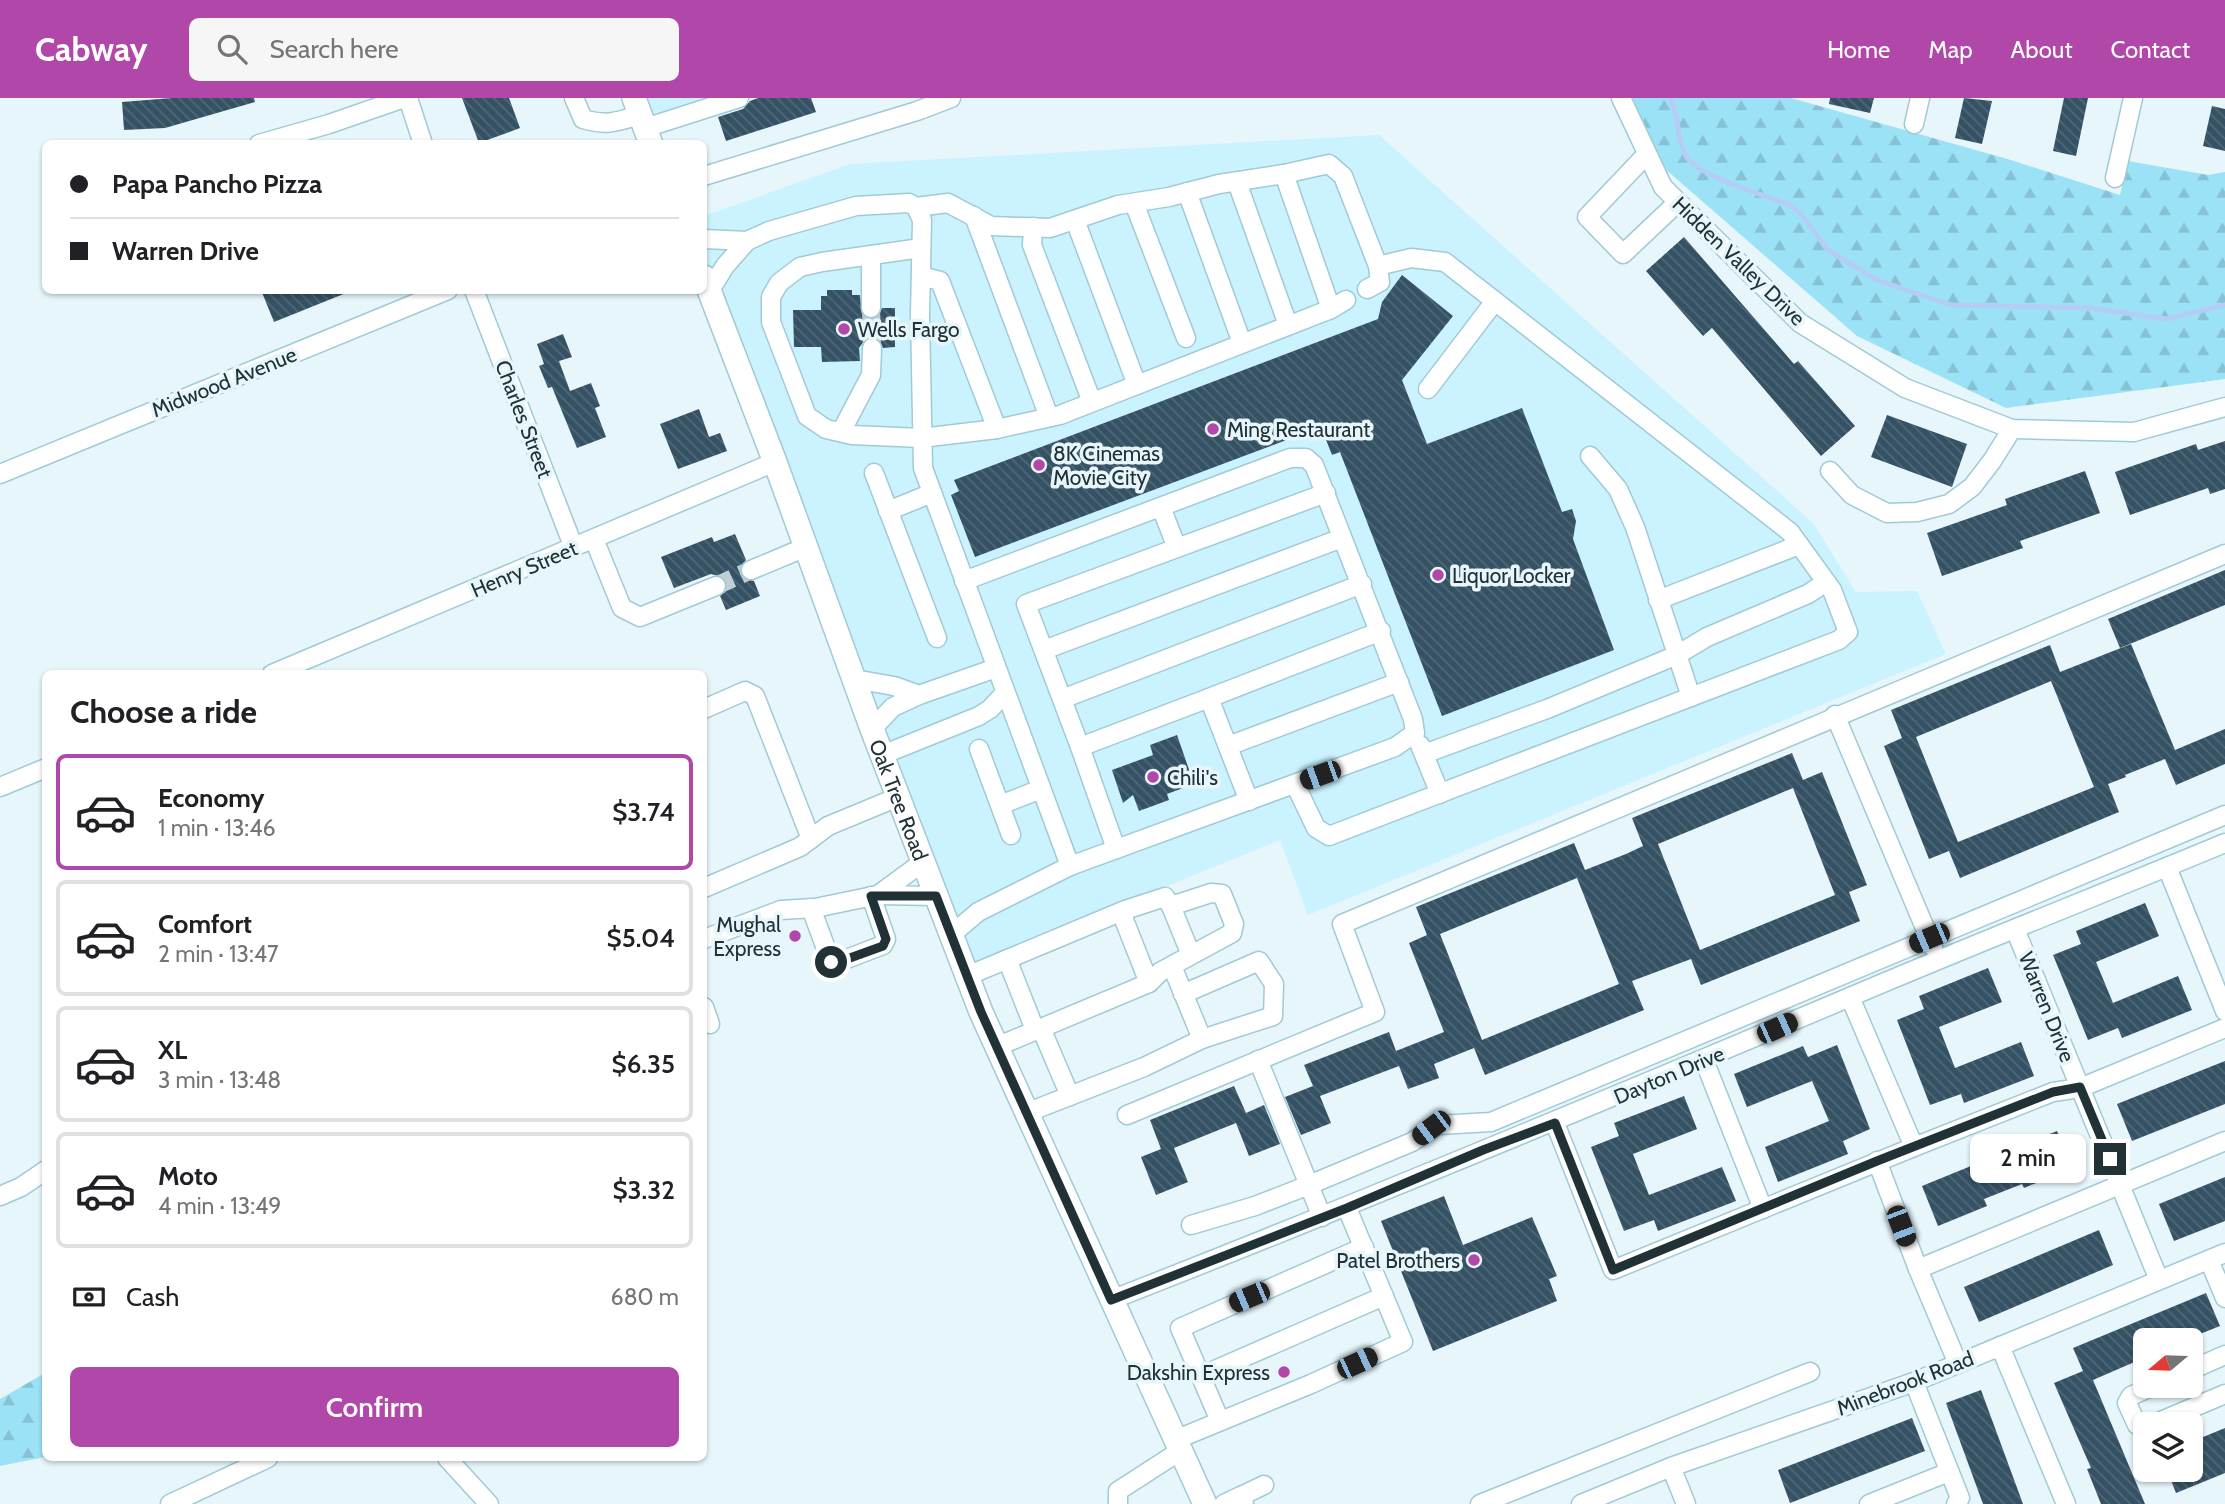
<!DOCTYPE html>
<meta charset="utf-8">
<style>
body{margin:0;font-family:Cabin,sans-serif;background:#f6f6f6;color:#202124;height:100vh;display:flex;flex-direction:column;font-size:26px;white-space:nowrap}
*{box-sizing:border-box;margin:0}
p{font-size:23px;color:#757577}
.icon{flex:none;width:38px;height:38px;fill:none;stroke:currentColor;stroke-width:2;stroke-linecap:round;stroke-linejoin:round}
.map{position:relative;flex:1;overflow:hidden}
.panel{position:absolute;left:42px;top:572px;width:665px;height:791px;display:flex;flex-direction:column;background:#fff;border-radius:10px;box-shadow:0 2px 5px #0004}
.panel>*{flex:none}
.guide{position:absolute;left:42px;top:42px;width:665px;height:154px;border-radius:10px;box-shadow:0 2px 5px #0004;display:grid;align-content:center;height:154px;padding:0 28px;background:#fff}
.needle{width:46px;rotate:251deg}
.controls{position:absolute;left:2133px;top:1230px;display:grid;gap:14px}
.controls a{display:grid;place-items:center;width:70px;height:70px;border-radius:10px;background:#fff;box-shadow:0 2px 5px #0004;font-size:35px}
.end{position:absolute;width:32px;height:32px;margin:-16px;border:9px solid #213236;background:#fff;box-shadow:0 0 0 4px #fff}
.from{border-radius:50%}
.bubble{position:absolute;height:49px;border-radius:10px;background:#fff;box-shadow:0 2px 5px #0004;font-size:23px;font-weight:600;line-height:49px;text-align:center}
.car{position:absolute;width:21px;height:42px;margin:-21px -10px;border-radius:9px;box-shadow:0 0 5px 2px #0007;background:linear-gradient(#222 24%,#8ab4d8 0 40%,#222 0 76%,#8ab4d8 0 86%,#222 0)}
.guide b{display:flex;align-items:center;gap:24px;height:66px;font-size:26px}
.guide b+b{border-top:2px solid #e0e0e0}
.guide i{width:18px;height:18px;background:#202124}
ul{padding:0;list-style:none}
li{display:flex;align-items:center;gap:21px;height:116px;margin:0 14px 10px;padding:0 14px;border:4px solid #e0e0e0;border-radius:10px}
li div{flex:1}
li b{display:block;font-size:26px}
li em{font-style:normal;font-weight:600}
li.on{border-color:#b147a9}
li>.icon{width:63px;height:63px;stroke-width:1.5}
h2{padding:0 28px;font-size:32px;line-height:84px}
.pay{display:flex;align-items:center;gap:18px;height:77px;padding:0 28px;font-size:26px}
.pay p{margin-inline-start:auto}
.action{display:flex;gap:14px;margin-top:auto;padding:14px 28px}
.action a{flex:1;height:80px;border-radius:10px;background:#b147a9;color:#fff;font-size:28px;font-weight:600;line-height:80px;text-align:center}
header{display:flex;align-items:center;gap:42px;box-sizing:border-box;height:98px;padding:0 35px;background:#b147a9;color:#fff}
header strong{font-size:33px}
nav{display:flex;gap:38px;margin-inline-start:auto;font-size:24px}
.search{width:490px;height:63px;background:#f6f6f6;display:flex;align-items:center;gap:18px;box-sizing:border-box;padding:0 24px;border-radius:10px;color:#757577;font-size:26px}
.map>svg:first-child{display:block}
</style>
<header>
<strong>Cabway</strong>
<div class="search"><svg class="icon" aria-label="search" viewBox="0 0 24 24"><circle cx="10" cy="10" r="6"/><path d="M15 15l6 6"/></svg>Search here</div>
<nav><a>Home</a><a>Map</a><a>About</a><a>Contact</a></nav>
</header>
<div class="map">
<svg width="2225" height="1406" viewBox="0 0 2225 1406">
<defs>
<pattern id="forest-firs" width="22" height="20" patternUnits="userSpaceOnUse" patternTransform="scale(1.75)"><rect width="22" height="20" fill="#9ce2f6"/><path d="M5 1l3.5 6h-7zM16 11l3.5 6h-7z" fill="#86c2d4"/></pattern>
<pattern id="building-back-hatch" width="6" height="6" patternUnits="userSpaceOnUse" patternTransform="scale(1.75)"><rect width="6" height="6" fill="#355164"/><path d="M-1 5l2 2M0 0l6 6M5-1l2 2" fill="none" stroke="#506877"/></pattern>
</defs>
<rect width="100%" height="100%" fill="#e6f6fb"/>
<g fill="#caf3ff">
<polygon points="634,0 711,0 642,22"/>
<polygon points="1379,37 1813,425 1856,494 1917,493 1946,556 1308,817 1280,742 964,871 704,179 704,118 850,66"/>
</g>
<g fill="url(#forest-firs)">
<polygon points="1633,0 1791,0 2011,62 2120,97 2128,63 2208,77 2225,74 2225,281 2006,310 1857,238 1656,63"/>
<polygon points="45,1275 45,1359 0,1368 0,1301"/>
</g>
<g fill="none" stroke-linecap="round" stroke-linejoin="round">
<path stroke="#b5ccf7" stroke-width="5" d="M 1670,0 C 1680,18 1676,41 1686,58 C 1697,78 1767,98 1790,107 L 1800,115 L 1828,152 L 1877,182 L 1951,207 L 2089,210 L 2167,221 L 2225,207"/>
</g>
<g fill="url(#building-back-hatch)" fill-rule="evenodd">
<polygon points="172,0 254,0 255,4 165,30 124,32 122,4"/>
<polygon points="462,0 509,0 520,30 479,45"/>
<polygon points="758,0 811,0 816,14 726,43 718,19 743,11 750,3"/>
<polygon points="1830,0 1874,0 1870,15 1829,6"/>
<polygon points="1964,0 1992,3 1982,46 1955,40"/>
<polygon points="2064,0 2088,0 2076,58 2053,53"/>
<polygon points="2212,8 2225,11 2225,53 2203,48"/>
<polygon points="1684,139 1794,266 1798,263 1855,328 1821,358 1712,230 1703,238 1646,173"/>
<polygon points="1402,177 1453,218 1402,282 1427,346 1522,310 1562,414 1572,411 1576,423 1573,441 1614,552 1442,618 1340,354 1332,357 1321,329 975,459 951,397 959,393 954,382 1378,221 1382,204"/>
<polygon points="261,192 351,192 351,193 274,224"/>
<polygon points="827,192 852,192 852,197 860,197 862,216 870,221 877,219 882,210 895,210 895,249 883,250 879,241 872,239 866,240 859,250 860,263 822,264 821,249 794,249 793,212 821,212 821,198 827,198"/>
<polygon points="563,236 572,259 559,263 570,293 591,285 600,308 595,310 606,339 577,350 552,289 548,290 539,268 544,266 537,246"/>
<polygon points="699,311 709,339 720,335 727,353 678,371 660,326"/>
<polygon points="1887,317 1967,346 1952,389 1871,359"/>
<polygon points="2225,343 2225,391 2210,396 2208,390 2130,417 2115,374 2196,346 2198,352"/>
<polygon points="2085,373 2100,415 2020,443 2023,450 1942,478 1927,435 2007,407 2005,401"/>
<polygon points="735,436 746,462 740,470 740,476 745,481 754,483 760,498 726,512 720,498 725,494 727,484 722,479 711,476 674,490 661,459 712,439 714,444"/>
<polygon points="2225,472 2225,507 2120,550 2108,521"/>
<path d="M 2131,546 L 2175,652 L 2225,631 L 2225,666 L 2176,687 L 2165,661 L 2125,677 L 2126,679 L 2108,686 L 2119,714 L 1960,780 L 1949,753 L 1929,761 L 1884,648 L 1902,640 L 1891,612 L 2050,547 L 2060,574 ZM 2051,583 L 2094,689 L 1958,744 L 1916,639 Z"/>
<polygon points="1177,637 1194,686 1167,696 1169,702 1139,713 1133,697 1123,705 1112,672 1153,657 1150,647"/>
<path d="M 1792,655 L 1803,682 L 1822,674 L 1867,787 L 1849,794 L 1860,823 L 1701,887 L 1691,861 L 1632,883 L 1644,912 L 1485,977 L 1474,950 L 1434,966 L 1439,980 L 1408,991 L 1399,968 L 1320,998 L 1331,1025 L 1301,1037 L 1285,999 L 1313,988 L 1304,967 L 1389,934 L 1396,953 L 1444,934 L 1409,845 L 1427,837 L 1416,809 L 1574,745 L 1585,772 L 1626,756 L 1643,748 L 1632,720 ZM 1793,690 L 1835,797 L 1700,852 L 1658,746 ZM 1577,780 L 1619,886 L 1482,942 L 1440,836 Z"/>
<polygon points="2145,805 2159,838 2096,864 2113,905 2178,878 2192,912 2122,940 2118,930 2088,942 2053,857 2081,846 2076,833"/>
<polygon points="1988,870 2002,904 1939,929 1955,970 2021,944 2034,978 1964,1005 1961,996 1930,1007 1897,922 1924,911 1919,898"/>
<polygon points="1837,947 1870,1031 1843,1043 1848,1056 1778,1084 1765,1049 1829,1023 1812,983 1747,1009 1734,976 1803,948 1808,959"/>
<polygon points="2225,963 2225,1006 2132,1043 2117,1006"/>
<polygon points="1234,988 1246,1015 1264,1007 1280,1046 1249,1058 1236,1025 1174,1050 1188,1084 1156,1097 1141,1059 1161,1051 1150,1022"/>
<polygon points="1684,998 1697,1031 1633,1056 1649,1097 1722,1069 1736,1103 1658,1133 1654,1122 1624,1133 1591,1049 1619,1038 1614,1025"/>
<polygon points="2057,1033 2072,1070 2024,1090 2022,1086 1984,1101 1987,1108 1938,1128 1922,1088"/>
<polygon points="2225,1079 2225,1123 2174,1143 2159,1106"/>
<polygon points="1444,1098 1463,1147 1532,1119 1557,1178 1549,1181 1557,1203 1433,1253 1381,1123"/>
<polygon points="2099,1132 2113,1167 1979,1224 1964,1189"/>
<polygon points="2206,1195 2220,1228 2185,1242 2146,1242 2146,1259 2093,1282 2145,1406 2101,1406 2087,1371 2091,1370 2054,1285 2083,1273 2073,1250"/>
<polygon points="1981,1292 2023,1406 1983,1406 1946,1305"/>
<polygon points="1912,1320 1925,1353 1790,1405 1778,1372"/>
<polygon points="2225,1330 2225,1375 2176,1395 2167,1372 2191,1372 2191,1344"/>
</g>
<g fill="none" stroke-linecap="round" stroke-linejoin="round">
<g stroke="#bfcfd4" stroke-width="18" stroke-dasharray="18 9" stroke-linecap="butt">
<polyline points="871,210 872,250"/>
<polyline points="716,488 751,472"/>
</g>
<g stroke="#a0cad5" stroke-width="21">
<g id="minor">
<polyline points="408,0 423,46"/>
<path d="M 574,0 L 583,21 C 607,28 616,24 640,17"/>
<polyline points="1621,0 1663,89 1800,225 1905,290 2012,331 2134,334 2225,309"/>
<polyline points="1914,26 1920,0"/>
<polyline points="645,30 739,0"/>
<polyline points="259,46 329,26 404,0"/>
<polyline points="1647,56 1587,119 1623,156 1678,104"/>
<polyline points="1284,76 1331,211"/>
<polyline points="704,78 917,13 951,0"/>
<polyline points="2115,80 2133,0"/>
<polyline points="1237,84 1288,227"/>
<polyline points="1187,94 1242,245"/>
<polyline points="1134,105 1186,240"/>
<polyline points="916,109 948,105 991,128 1050,130 1118,107 1169,99 1219,86 1284,76 1329,66 1343,78 1378,168 1380,184 1367,191"/>
<polyline points="974,118 1049,319"/>
<polyline points="1075,122 1137,287"/>
<polyline points="1033,129 1032,147 1092,304"/>
<polyline points="704,141 747,143 769,133 856,108 909,105 916,109 922,122 920,217 923,370 1070,768"/>
<polyline points="921,150 822,164 800,169 779,185 771,199 771,224 807,318 826,331 852,337 921,340 997,331 1060,317 1331,211 1346,202"/>
<polyline points="871,157 871,210"/>
<polyline points="921,178 940,183 997,331"/>
<polyline points="474,192 574,450"/>
<polyline points="709,194 725,168 747,143"/>
<polyline points="1428,291 1495,203"/>
<polyline points="841,334 871,277 872,250"/>
<polyline points="1590,358 1618,391 1635,429 1691,599"/>
<polyline points="1830,373 1852,397 1887,415 1917,414 1949,406 1972,389 1992,363 2012,331"/>
<polyline points="874,375 937,540"/>
<polyline points="0,376 448,192"/>
<polyline points="888,413 932,395"/>
<polyline points="594,441 622,510 640,519 716,488"/>
<polyline points="1177,450 1326,395"/>
<polyline points="751,472 806,449"/>
<polyline points="1658,502 1799,447"/>
<polyline points="1044,552 1342,440"/>
<polyline points="272,576 775,364"/>
<polyline points="854,581 894,588 919,597 996,570"/>
<polyline points="1209,600 1381,533"/>
<polyline points="1062,601 1362,486"/>
<polyline points="704,611 745,593 755,598 811,741"/>
<polyline points="1835,617 1933,849"/>
<polyline points="872,631 893,609 919,597"/>
<polyline points="1420,647 1440,696"/>
<polyline points="1228,648 1399,584"/>
<polyline points="1080,649 1026,506 1177,450 1161,409"/>
<polyline points="979,651 1011,737"/>
<polyline points="1424,656 1547,611 1677,557 1707,539 1808,496 1826,484"/>
<polyline points="882,657 979,618 990,611 1005,595"/>
<polyline points="1295,686 1316,730 1329,738 1839,542 1848,534 1832,492 1790,434 1445,164 1411,160 1378,168"/>
<polyline points="0,689 46,670"/>
<polyline points="1000,707 1041,691"/>
<polyline points="1116,751 1080,649 1209,600 1249,703"/>
<polyline points="923,764 878,797 936,798"/>
<polyline points="2167,769 2225,913"/>
<polyline points="704,790 800,749 828,728 898,699"/>
<polyline points="1171,808 1191,857"/>
<polyline points="811,810 831,864 836,865 883,847 886,841 871,798"/>
<polyline points="1121,814 1149,885"/>
<polyline points="2015,831 2159,1182"/>
<polyline points="951,837 978,814 1070,768 1395,649 1415,635 1413,621 1314,367 1306,360 1290,360 964,483"/>
<polyline points="704,841 781,812 815,810 878,797"/>
<polyline points="1007,861 1035,932"/>
<polyline points="1172,868 1202,941"/>
<polyline points="967,878 1125,812 1165,799 1171,808 1211,795 1222,796 1234,826 1232,835 1160,874 1149,885 996,949"/>
<polyline points="1850,899 1914,1049"/>
<polyline points="704,909 710,926"/>
<polyline points="1041,930 1070,998"/>
<polyline points="1258,962 1322,1119"/>
<polyline points="1704,962 1763,1111"/>
<polyline points="1026,1015 1144,969 1202,941 1273,918 1274,886 1259,863 1183,896"/>
<polyline points="1127,1017 1375,914 1342,826 2225,456"/>
<polyline points="1555,1025 1613,1172 1914,1049 2053,994 2080,990 2225,930"/>
<polyline points="1877,1063 1918,1171 1958,1266"/>
<polyline points="0,1098 21,1089 46,1072"/>
<polyline points="1191,1127 1255,1108 1309,1087 1412,1044 1438,1027 1491,1024 2225,717"/>
<polyline points="2209,1162 2225,1200"/>
<polyline points="1918,1171 2225,1043"/>
<path d="M 1111,1202 C 1359,1105 1604,1003 1850,899 C 1974,846 2100,797 2225,745"/>
<polyline points="2000,1248 2066,1406"/>
<polyline points="2191,1272 2225,1257"/>
<polyline points="1201,1278 1384,1198"/>
<polyline points="1914,1284 1960,1400 1956,1406"/>
<polyline points="1220,1323 1180,1230 1364,1149"/>
<polyline points="2154,1326 2225,1296"/>
<polyline points="2146,1330 2137,1327 2127,1305 2131,1298 2153,1288"/>
<polyline points="1175,1342 1311,1286 1403,1244 1347,1110"/>
<polyline points="447,1360 489,1406"/>
<polyline points="1671,1369 1686,1406"/>
<polyline points="1241,1398 1264,1387"/>
<polyline points="170,1406 268,1360"/>
<polyline points="1118,1406 1118,1393 1180,1353"/>
<polyline points="1224,1406 1241,1398 1244,1406"/>
<polyline points="1480,1406 1810,1274"/>
<polyline points="1581,1406 1671,1369 1914,1284 2225,1155"/>
<polyline points="1869,1406 1949,1374"/>
</g>
</g>
<g stroke="#a0cad5" stroke-width="26">
<g id="major">
<polyline points="634,0 651,46"/>
<path id="s1" d="M 704,179 L 775,364 L 872,631 L 981,914 L 1205,1406"/>
</g>
</g>
<use href="#minor" stroke="#fff" stroke-width="18"/>
<use href="#major" stroke="#fff" stroke-width="23"/>
</g>
<g fill="none" stroke-linecap="round" stroke-linejoin="round">
<polyline stroke="#213236" stroke-width="9" points="831,864 836,865 883,848 886,841 871,798 936,798 981,914 1111,1202 1347,1110 1483,1052 1555,1025 1613,1172 1877,1063 2053,994 2080,989 2110,1061"/>
</g>
<g fill="#b147a9" stroke="#e6f6fb" stroke-width="2.5">
<circle cx="844" cy="231" r="7"/>
<circle cx="1213" cy="331" r="7"/>
<circle cx="1039" cy="367" r="7"/>
<circle cx="1438" cy="477" r="7"/>
<circle cx="1153" cy="679" r="7"/>
<circle cx="795" cy="838" r="7"/>
<circle cx="1474" cy="1162" r="7"/>
<circle cx="1284" cy="1274" r="7"/>
</g>
<g text-anchor="middle" dominant-baseline="central" stroke-width="7" stroke-linejoin="round" paint-order="stroke">
<g font-size="21" fill="#213236" stroke="#e6f6fb">
<text transform="translate(1739 163) rotate(44)">Hidden Valley Drive</text>
<text transform="translate(224 284) rotate(-22)">Midwood Avenue</text>
<text transform="translate(524 321) rotate(69)">Charles Street</text>
<text transform="translate(524 471) rotate(-23)">Henry Street</text>
<text stroke="none"><textPath href="#s1" startOffset="558">Oak Tree Road</textPath></text>
<text transform="translate(2047 909) rotate(68)">Warren Drive</text>
<text transform="translate(1669 977) rotate(-23)">Dayton Drive</text>
<text transform="translate(1905 1285) rotate(-21)">Minebrook Road</text>
</g>
<g font-size="21" fill="#213236" stroke="#e6f6fb" text-anchor="start">
<text x="858" y="231">Wells Fargo</text>
<text x="1227" y="331">Ming Restaurant</text>
<text x="1053" y="355">8K Cinemas<tspan x="1053" dy="24">Movie City</tspan></text>
<text x="1452" y="477">Liquor Locker</text>
<text x="1167" y="679">Chili's</text>
<text x="781" y="826" text-anchor="end">Mughal<tspan x="781" dy="24">Express</tspan></text>
<text x="1460" y="1162" text-anchor="end">Patel Brothers</text>
<text x="1270" y="1274" text-anchor="end">Dakshin Express</text>
</g>
</g>
</svg>
<div class="controls">
<a><svg class="needle" viewBox="-14 -14 28 28"><path d="M0-13l5 13h-10z" fill="#e53935"/><path d="M0 13l5-13h-10z" fill="#757577"/></svg></a>
<a><svg class="icon" aria-label="layers" viewBox="0 0 24 24"><path d="M12 4l9 5-9 5-9-5zM3 14l9 5 9-5"/></svg></a>
</div>
<i class="end from" style="left:831px;top:864px"></i>
<i class="end" style="left:2110px;top:1061px"></i>
<div class="bubble" style="left:1970px;top:1036px;width:116px">2 min</div>
<i class="car" style="left:1320px;top:677px;rotate:250deg"></i>
<i class="car" style="left:1929px;top:840px;rotate:247deg"></i>
<i class="car" style="left:1777px;top:930px;rotate:66deg"></i>
<i class="car" style="left:1431px;top:1030px;rotate:233deg"></i>
<i class="car" style="left:1901px;top:1128px;rotate:159deg"></i>
<i class="car" style="left:1249px;top:1199px;rotate:247deg"></i>
<i class="car" style="left:1357px;top:1265px;rotate:65deg"></i>
<div class="guide">
<b><i class="from"></i>Papa Pancho Pizza</b>
<b><i></i>Warren Drive</b>
</div>
<section class="panel">
<h2>Choose a ride</h2>
<ul>
<li class="on"><svg class="icon" aria-label="car" viewBox="0 0 24 24"><path d="M5 17H2v-5l4-1 3-4h7l3 4 3 1v5h-3M9 17h6M6 11h13"/><circle cx="7" cy="17" r="2"/><circle cx="17" cy="17" r="2"/></svg><div><b>Economy</b><p>1 min · 13:46</p></div><em>$3.74</em></li>
<li><svg class="icon" aria-label="car" viewBox="0 0 24 24"><path d="M5 17H2v-5l4-1 3-4h7l3 4 3 1v5h-3M9 17h6M6 11h13"/><circle cx="7" cy="17" r="2"/><circle cx="17" cy="17" r="2"/></svg><div><b>Comfort</b><p>2 min · 13:47</p></div><em>$5.04</em></li>
<li><svg class="icon" aria-label="car" viewBox="0 0 24 24"><path d="M5 17H2v-5l4-1 3-4h7l3 4 3 1v5h-3M9 17h6M6 11h13"/><circle cx="7" cy="17" r="2"/><circle cx="17" cy="17" r="2"/></svg><div><b>XL</b><p>3 min · 13:48</p></div><em>$6.35</em></li>
<li><svg class="icon" aria-label="car" viewBox="0 0 24 24"><path d="M5 17H2v-5l4-1 3-4h7l3 4 3 1v5h-3M9 17h6M6 11h13"/><circle cx="7" cy="17" r="2"/><circle cx="17" cy="17" r="2"/></svg><div><b>Moto</b><p>4 min · 13:49</p></div><em>$3.32</em></li>
</ul>
<div class="pay"><svg class="icon" aria-label="cash" viewBox="0 0 24 24"><path d="M3 7h18v10H3z"/><circle cx="12" cy="12" r="2"/></svg>Cash<p>680 m</p></div>
<div class="action"><a>Confirm</a></div>
</section>
</div>
